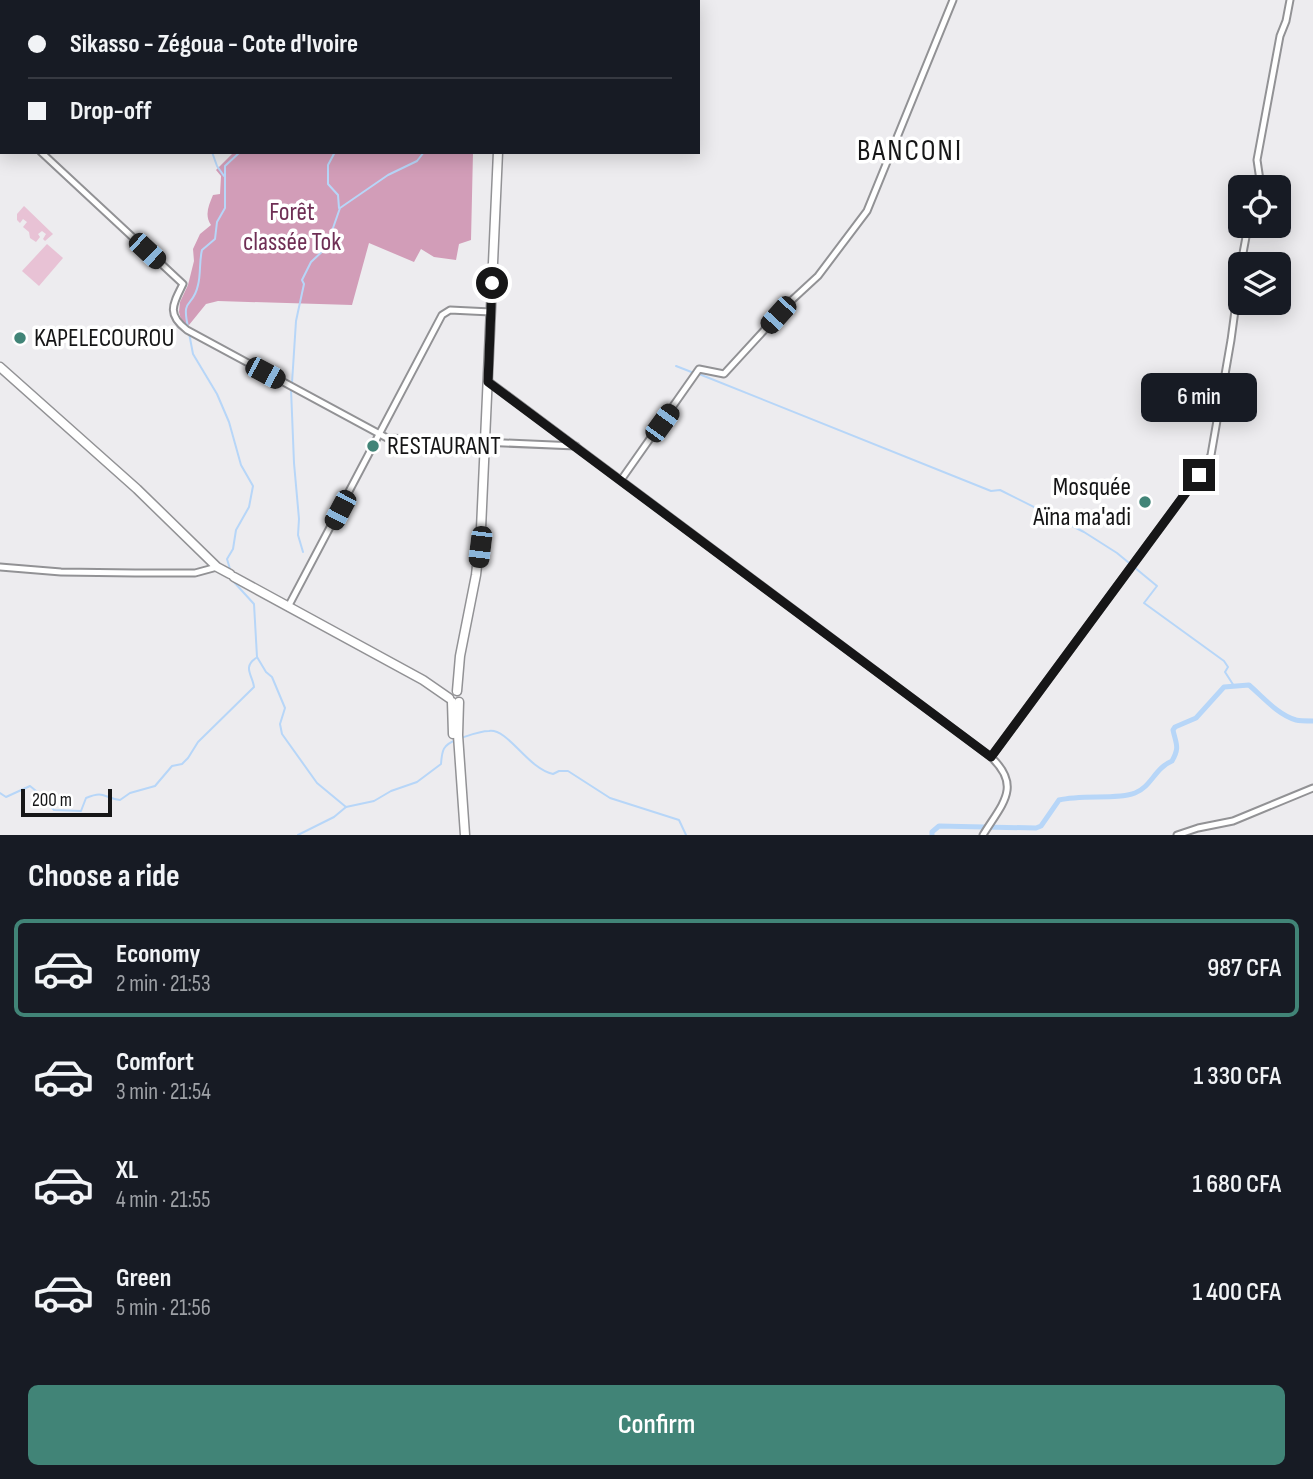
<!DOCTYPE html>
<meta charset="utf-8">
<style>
body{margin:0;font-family:"Sofia Sans Condensed",sans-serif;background:#242831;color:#f1f3f6;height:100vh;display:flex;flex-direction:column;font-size:26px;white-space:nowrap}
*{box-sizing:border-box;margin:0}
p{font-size:23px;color:#9ea1a6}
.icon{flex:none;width:38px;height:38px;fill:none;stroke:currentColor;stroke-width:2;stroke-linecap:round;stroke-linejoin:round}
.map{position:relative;height:835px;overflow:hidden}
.side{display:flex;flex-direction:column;background:#171b24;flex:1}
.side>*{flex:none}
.guide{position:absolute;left:0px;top:0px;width:700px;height:154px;box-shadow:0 4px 18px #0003;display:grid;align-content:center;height:154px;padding:0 28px;background:#171b24}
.tools{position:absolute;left:1228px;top:175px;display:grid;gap:14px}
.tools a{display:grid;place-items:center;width:63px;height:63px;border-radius:10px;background:#171b24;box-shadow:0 4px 18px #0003;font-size:35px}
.scale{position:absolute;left:21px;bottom:18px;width:91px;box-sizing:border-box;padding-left:7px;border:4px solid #161617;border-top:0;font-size:19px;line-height:24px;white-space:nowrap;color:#161617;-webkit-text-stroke:5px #fff;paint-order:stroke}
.end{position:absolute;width:32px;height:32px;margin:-16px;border:9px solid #161617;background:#fff;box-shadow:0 0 0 4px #fff}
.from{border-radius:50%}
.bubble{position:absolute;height:49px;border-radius:10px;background:#171b24;box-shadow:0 4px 18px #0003;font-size:23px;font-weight:600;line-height:49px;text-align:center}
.car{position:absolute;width:21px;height:42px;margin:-21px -10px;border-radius:9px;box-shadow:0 0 5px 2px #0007;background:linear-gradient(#222 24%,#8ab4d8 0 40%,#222 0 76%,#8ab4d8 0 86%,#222 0)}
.guide b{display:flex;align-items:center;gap:24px;height:66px;font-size:26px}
.guide b+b{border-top:2px solid #363941}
.guide i{width:18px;height:18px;background:#f1f3f6}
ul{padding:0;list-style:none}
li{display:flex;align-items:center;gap:21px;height:98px;margin:0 14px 10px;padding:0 14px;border:4px solid transparent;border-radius:10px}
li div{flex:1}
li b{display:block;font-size:26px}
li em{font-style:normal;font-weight:600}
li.current{border-color:#418477}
li>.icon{width:63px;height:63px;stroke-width:1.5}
h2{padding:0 28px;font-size:32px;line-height:84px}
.cta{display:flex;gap:14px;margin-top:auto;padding:14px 28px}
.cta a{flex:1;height:80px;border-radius:10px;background:#418477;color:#fff;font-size:28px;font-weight:600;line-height:80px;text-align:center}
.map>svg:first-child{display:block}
</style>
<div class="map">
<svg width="1313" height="835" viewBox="0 0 1313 835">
<rect width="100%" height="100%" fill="#edecef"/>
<g fill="#e8c2d5">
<polygon points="24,206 53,234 45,241 43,239 46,234 42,231 38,234 40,237 36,242 30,238 29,232 23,227 27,222 23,219 20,223 17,220 17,214"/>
<polygon points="47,244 63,258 39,286 22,271"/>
</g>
<g fill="#d29db8">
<polygon points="320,0 484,0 319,2"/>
<path d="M 234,152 L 473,152 L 471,240 L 459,244 L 456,260 L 434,257 L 421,249 L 414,262 L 369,243 L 352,305 L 218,301 L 206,304 L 189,325 L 182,323 L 179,312 L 180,302 L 188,285 L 194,261 L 193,249 L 200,234 L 211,225 C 204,215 209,205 213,195 L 220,194 L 221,176 L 216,170 Z"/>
</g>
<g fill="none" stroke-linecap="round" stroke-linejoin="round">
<g stroke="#b7d6f8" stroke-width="2">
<polyline points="170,2 170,0"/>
<polyline points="324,2 324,0"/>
<polyline points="461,2 463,0"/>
<polyline points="212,152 217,166 224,176"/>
<polyline points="335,152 328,165 328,184 338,195 339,208"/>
<path d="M 188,327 C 181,296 193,309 198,285 C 201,274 199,262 202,250 L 215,239 L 217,222 L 225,208 L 225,166 L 240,152"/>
<polyline points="189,333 193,354 217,394 229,422 241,465 253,486 249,507 236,530 233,549 227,559 230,569"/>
<polyline points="676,366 694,373"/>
<polyline points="699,374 991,491 1000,490 1084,532 1117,553 1157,586 1144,603 1224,661 1228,667 1225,672 1234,686"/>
<polyline points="292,383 296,321 304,284 302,280 311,262 326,248 340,208 388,175 417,161 424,152"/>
<polyline points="291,389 294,463 299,519 298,535 303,552"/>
<polyline points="233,581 254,604 257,657 266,672 272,677 285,708 280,724 282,734 317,783 346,807"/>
<path d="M 461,738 C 470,735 480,731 489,731 C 508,728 528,769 553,774 L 559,771 L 568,771 L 610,798 L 679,820 L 686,835"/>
<path d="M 0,793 L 6,797 L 30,786 L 41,795 L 54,810 L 81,811 L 86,798 C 105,790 103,798 120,800 L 130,793 L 155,786 L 172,766 L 182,764 L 188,758 L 198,742 L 254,687 C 253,676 242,667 256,658"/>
<path d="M 298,835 L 334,817 L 346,807 L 374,801 L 391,791 L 417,782 L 441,764 C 442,750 443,745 456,740"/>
</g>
<path stroke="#b7d6f8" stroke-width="5" d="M 932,835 L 932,832 L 939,826 L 1036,828 L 1041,826 L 1059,800 C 1082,794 1117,800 1135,793 C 1151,787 1155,768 1172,761 C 1180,747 1176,744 1173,730 L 1175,727 L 1196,718 L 1224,687 L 1249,685 C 1263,697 1278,715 1296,720 C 1300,721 1308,721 1313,721"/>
<g stroke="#929295" stroke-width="9">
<g id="secondary">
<polyline points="0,116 2,117"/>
<path d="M 41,152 L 183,284 C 173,304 166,314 187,330 L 387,438 L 576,446"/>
<polyline points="1261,187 1257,160 1280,36 1286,21 1290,0"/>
<polyline points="1241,264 1248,226"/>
<path d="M 488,381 L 991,757 C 1023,787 1001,805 983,835"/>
<polyline points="621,480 699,369 724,374 792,300 818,276 867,211 953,0"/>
<polyline points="0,567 61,572 135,573 195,573 217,567"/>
<polyline points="288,607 442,315 450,310 491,312"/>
<polyline points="991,757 1205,467 1211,455 1231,340 1241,266"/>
<polyline points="1177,835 1198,828 1233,821 1313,788"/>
</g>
</g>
<g stroke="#929295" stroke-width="11">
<g id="highway">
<polyline points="505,2 505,0"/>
<polyline points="0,367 137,489 217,567 230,574"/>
<polyline points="234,577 423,680 449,698"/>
<polyline points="457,691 460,656 476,575 481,529 498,152"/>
<polyline points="452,702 453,734"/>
<polyline points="459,702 458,735 465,835"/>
</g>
</g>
<use href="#secondary" stroke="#fff" stroke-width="5"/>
<use href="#highway" stroke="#fff" stroke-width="8"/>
</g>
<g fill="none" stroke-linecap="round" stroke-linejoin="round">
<polyline stroke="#161617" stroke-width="9" points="492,283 488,382 991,757 1199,475"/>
</g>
<g fill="#418477" stroke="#fff" stroke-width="2.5">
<circle cx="20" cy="338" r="7"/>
<circle cx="373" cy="446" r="7"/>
<circle cx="1145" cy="502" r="7"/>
</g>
<g text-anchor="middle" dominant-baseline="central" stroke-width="7" stroke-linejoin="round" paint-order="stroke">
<g font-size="26" fill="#6f2f55" stroke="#fff">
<text x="292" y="212">Forêt<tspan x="292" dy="30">classée Tok</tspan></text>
</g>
<g font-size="26" fill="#161617" stroke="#fff" text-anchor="start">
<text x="34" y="338">KAPELECOUROU</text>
<text x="387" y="446">RESTAURANT</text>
<text x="1131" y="487" text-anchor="end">Mosquée<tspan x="1131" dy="30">Aïna ma'adi</tspan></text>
</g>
<g font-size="30" letter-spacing="2" fill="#161617" stroke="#fff">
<text x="910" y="151">BANCONI</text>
</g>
</g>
</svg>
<div class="tools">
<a><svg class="icon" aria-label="locate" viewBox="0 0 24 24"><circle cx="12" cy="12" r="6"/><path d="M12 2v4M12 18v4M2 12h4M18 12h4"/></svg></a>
<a><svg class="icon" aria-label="layers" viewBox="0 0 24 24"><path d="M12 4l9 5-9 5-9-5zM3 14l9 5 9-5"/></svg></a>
</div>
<div class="scale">200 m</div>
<i class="end from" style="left:492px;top:283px"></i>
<i class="end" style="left:1199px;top:475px"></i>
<div class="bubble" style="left:1141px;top:373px;width:116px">6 min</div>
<i class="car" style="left:147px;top:251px;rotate:133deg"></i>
<i class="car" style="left:778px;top:315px;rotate:222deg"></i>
<i class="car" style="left:265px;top:373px;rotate:118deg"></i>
<i class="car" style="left:662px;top:423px;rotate:36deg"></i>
<i class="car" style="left:340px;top:510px;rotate:208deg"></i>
<i class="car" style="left:480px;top:547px;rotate:187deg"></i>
<div class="guide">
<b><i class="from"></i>Sikasso - Zégoua - Cote d'Ivoire</b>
<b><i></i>Drop-off</b>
</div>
</div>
<section class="side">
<h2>Choose a ride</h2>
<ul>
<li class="current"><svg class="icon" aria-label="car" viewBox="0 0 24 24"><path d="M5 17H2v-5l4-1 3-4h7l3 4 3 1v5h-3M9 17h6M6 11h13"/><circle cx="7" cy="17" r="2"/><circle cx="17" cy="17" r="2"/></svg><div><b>Economy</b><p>2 min · 21:53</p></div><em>987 CFA</em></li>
<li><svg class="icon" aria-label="car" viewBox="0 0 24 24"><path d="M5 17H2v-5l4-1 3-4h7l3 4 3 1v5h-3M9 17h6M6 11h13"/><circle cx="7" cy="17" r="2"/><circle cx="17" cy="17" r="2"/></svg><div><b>Comfort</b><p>3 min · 21:54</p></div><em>1 330 CFA</em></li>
<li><svg class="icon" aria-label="car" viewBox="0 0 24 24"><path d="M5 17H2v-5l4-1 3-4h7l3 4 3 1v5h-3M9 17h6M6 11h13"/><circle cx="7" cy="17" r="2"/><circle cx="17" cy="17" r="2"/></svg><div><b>XL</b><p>4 min · 21:55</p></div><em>1 680 CFA</em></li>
<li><svg class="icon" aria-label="car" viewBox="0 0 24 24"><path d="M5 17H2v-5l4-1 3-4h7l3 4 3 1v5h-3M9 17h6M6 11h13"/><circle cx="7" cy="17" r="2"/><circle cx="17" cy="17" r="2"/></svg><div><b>Green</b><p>5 min · 21:56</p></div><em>1 400 CFA</em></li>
</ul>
<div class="cta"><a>Confirm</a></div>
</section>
